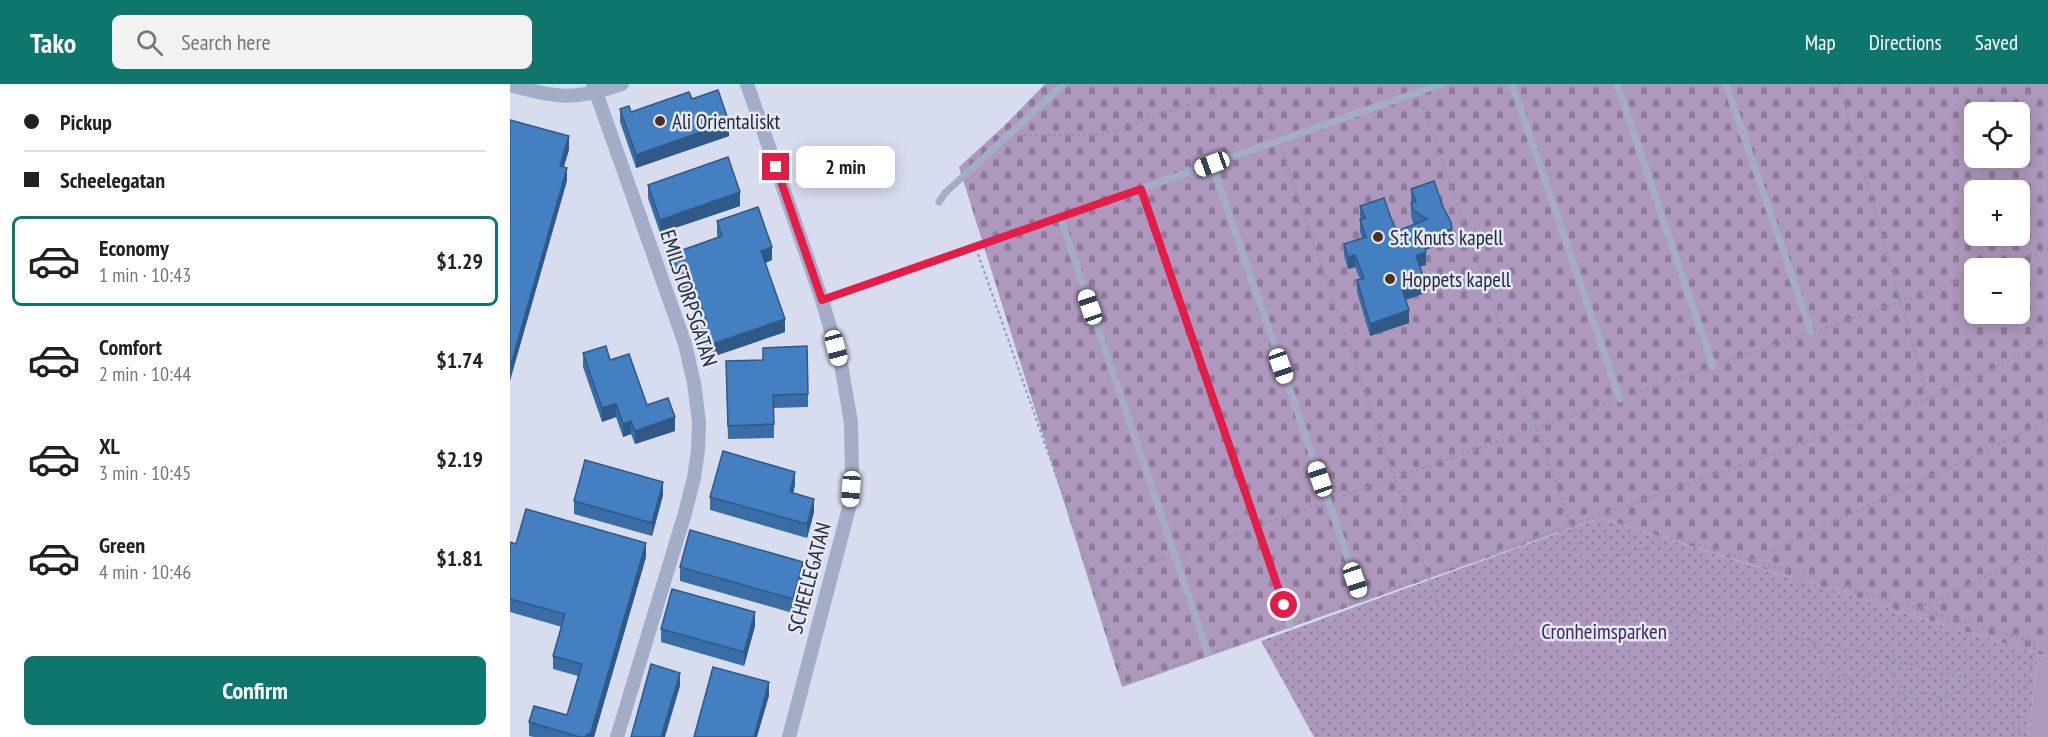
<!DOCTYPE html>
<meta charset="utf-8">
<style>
body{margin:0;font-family:"PT Sans Narrow",sans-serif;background:#f2f2f2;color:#202124;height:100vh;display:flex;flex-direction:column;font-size:22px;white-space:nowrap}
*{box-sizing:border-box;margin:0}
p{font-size:20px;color:#757577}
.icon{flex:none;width:33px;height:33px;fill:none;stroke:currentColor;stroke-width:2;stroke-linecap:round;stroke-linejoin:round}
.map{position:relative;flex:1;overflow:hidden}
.sheet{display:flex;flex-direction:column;background:#fff;width:510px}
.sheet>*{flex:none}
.top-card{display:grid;align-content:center;height:132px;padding:0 24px;background:#fff}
.fabs{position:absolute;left:1454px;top:18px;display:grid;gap:12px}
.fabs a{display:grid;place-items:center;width:66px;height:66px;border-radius:9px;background:#fff;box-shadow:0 3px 15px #0003;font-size:30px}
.end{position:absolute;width:27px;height:27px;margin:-14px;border:8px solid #e11d48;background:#fff;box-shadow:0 0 0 3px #fff}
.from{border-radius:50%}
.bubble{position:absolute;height:42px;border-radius:9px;background:#fff;box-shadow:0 3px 15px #0003;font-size:20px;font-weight:800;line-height:42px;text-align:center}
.car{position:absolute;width:18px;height:36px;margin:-18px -9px;border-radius:8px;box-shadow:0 0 4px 2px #0007;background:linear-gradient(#fff 24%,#345 0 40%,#fff 0 76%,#345 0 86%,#fff 0)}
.top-card b{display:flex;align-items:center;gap:21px;height:57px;font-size:22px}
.top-card b+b{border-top:2px solid #e0e0e0}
.top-card i{width:15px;height:15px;background:#202124}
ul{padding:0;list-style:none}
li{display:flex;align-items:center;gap:18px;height:90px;margin:0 12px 9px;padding:0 12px;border:3px solid transparent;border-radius:9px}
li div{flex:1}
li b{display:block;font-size:22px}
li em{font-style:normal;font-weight:800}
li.active{border-color:#0f766e}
li>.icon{width:54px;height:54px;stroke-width:1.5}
.primary-button{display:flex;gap:12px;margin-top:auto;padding:12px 24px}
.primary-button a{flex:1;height:69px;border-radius:9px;background:#0f766e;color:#fff;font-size:24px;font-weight:800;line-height:69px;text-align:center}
header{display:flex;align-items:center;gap:36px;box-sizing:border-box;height:84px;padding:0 30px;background:#0f766e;color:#fff}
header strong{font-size:28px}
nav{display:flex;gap:33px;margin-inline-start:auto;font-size:21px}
.search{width:420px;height:54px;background:#f2f2f2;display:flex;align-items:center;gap:15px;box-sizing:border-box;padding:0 21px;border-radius:9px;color:#757577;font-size:22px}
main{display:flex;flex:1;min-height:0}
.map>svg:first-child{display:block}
</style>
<header>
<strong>Tako</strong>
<div class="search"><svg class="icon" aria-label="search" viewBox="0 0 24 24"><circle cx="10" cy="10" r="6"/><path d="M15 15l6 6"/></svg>Search here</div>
<nav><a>Map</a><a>Directions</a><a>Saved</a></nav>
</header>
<main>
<section class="sheet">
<div class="top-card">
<b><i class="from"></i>Pickup</b>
<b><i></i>Scheelegatan</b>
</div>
<ul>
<li class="active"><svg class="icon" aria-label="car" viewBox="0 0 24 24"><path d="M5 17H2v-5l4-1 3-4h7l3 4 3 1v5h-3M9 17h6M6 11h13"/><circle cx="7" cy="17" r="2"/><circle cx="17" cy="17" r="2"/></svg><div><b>Economy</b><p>1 min · 10:43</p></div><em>$1.29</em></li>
<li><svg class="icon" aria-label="car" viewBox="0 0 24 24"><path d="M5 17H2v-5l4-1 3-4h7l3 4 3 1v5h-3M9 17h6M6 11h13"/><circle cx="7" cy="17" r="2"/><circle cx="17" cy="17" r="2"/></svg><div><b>Comfort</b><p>2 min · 10:44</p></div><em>$1.74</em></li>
<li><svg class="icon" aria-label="car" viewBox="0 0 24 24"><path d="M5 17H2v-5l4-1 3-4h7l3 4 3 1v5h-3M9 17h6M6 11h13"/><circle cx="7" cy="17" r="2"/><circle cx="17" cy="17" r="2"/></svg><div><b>XL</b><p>3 min · 10:45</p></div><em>$2.19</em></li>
<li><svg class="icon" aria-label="car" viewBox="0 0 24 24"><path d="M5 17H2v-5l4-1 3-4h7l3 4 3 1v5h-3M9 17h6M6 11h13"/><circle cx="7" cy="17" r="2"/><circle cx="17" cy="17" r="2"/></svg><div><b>Green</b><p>4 min · 10:46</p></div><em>$1.81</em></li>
</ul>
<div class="primary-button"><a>Confirm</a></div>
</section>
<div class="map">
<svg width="1538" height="653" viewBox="0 0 1538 653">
<defs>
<pattern id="grass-dots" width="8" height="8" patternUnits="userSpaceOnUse" patternTransform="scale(1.5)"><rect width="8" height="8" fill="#af98bd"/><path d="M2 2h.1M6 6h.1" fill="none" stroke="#8e7c9a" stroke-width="1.8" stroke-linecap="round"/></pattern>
<pattern id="cemetery-stones" width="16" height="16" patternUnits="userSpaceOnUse" patternTransform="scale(1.5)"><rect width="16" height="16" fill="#af98bd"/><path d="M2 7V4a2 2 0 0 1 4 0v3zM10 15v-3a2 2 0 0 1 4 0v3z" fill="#8e7c9a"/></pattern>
</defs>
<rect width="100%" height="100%" fill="#d7dcef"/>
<polygon fill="url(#grass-dots)" points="1090,434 1528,570 1518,653 804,653 751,557"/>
<path fill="url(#cemetery-stones)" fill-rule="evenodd" d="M 535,0 L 1538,0 L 1538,573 L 1090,434 L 612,603 L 449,83 L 494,42 ZM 1464,28 L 1509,28 L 1509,74 L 1464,74 ZM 1464,106 L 1509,106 L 1509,152 L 1464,152 ZM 1464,184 L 1509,184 L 1509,230 L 1464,230 Z"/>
<polygon fill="#af98bd" points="1528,570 1538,573 1538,653 1518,653"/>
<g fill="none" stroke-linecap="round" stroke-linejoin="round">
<g stroke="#8e99b2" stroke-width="2" stroke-dasharray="3 3" stroke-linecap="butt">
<polyline points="749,0 765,47"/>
<polyline points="1329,0 1418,315"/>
<polyline points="911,17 1075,482 1166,454 1538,562"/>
<polyline points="513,51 595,50 738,0"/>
<polyline points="772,67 918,492 951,584 966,653"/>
<polyline points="468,170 584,499 615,599 689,573"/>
<polyline points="1485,184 1538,165"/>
<polyline points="1309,246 1464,192"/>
<polyline points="1212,279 1292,251"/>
<polyline points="1119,312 1196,285"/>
<polyline points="827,414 1102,318"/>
<polyline points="754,440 811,420"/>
<polyline points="674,468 737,446"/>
<polyline points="1243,476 1538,337"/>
<polyline points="584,499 655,474"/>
<polyline points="861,512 1418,315 1538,258"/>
<polyline points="1409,524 1538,463"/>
<polyline points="788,538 845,518"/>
<polyline points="1302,557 1322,595 1334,591 1343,598 1377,580"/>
<polyline points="706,567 771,544"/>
<polyline points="1378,575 1377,580 1397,611"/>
<polyline points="951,584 1124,524 1151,520 1494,603 1510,641 1509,653"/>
<polyline points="1322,595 1319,610 1327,625"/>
<polyline points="1496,607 1512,607 1518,597 1526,559"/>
<polyline points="1430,618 1465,596"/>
<polyline points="1320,653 1327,625 1341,614 1343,598"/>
<polyline points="1395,653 1388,647 1384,623 1404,605 1429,613 1434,639 1418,653"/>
</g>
<g stroke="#a4adc7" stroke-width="7">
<polyline points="1002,0 1110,315"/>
<polyline points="1107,0 1203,282"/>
<polyline points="1216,0 1301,248"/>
<polyline points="702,80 852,515"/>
<polyline points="631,105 780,541"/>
<polyline points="429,118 435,109 554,0"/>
<polyline points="550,133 698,569"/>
<polyline points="312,216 931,0"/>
</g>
<g stroke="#a4adc7" stroke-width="14">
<polyline points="83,0 175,260 184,299 189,338 188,366 184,394 175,429 107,653"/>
<polyline points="237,0 312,216 331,280 341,339 342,391 340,420 279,653"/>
<path d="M 0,1 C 48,14 64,17 112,0"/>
</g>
</g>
<g fill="#3a6da6">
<polygon points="182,15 219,52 126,84 110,38 110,25 121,28"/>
<polygon points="138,101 230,122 150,149 138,114"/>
<polygon points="901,105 942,157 915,166 916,181 910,182 915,209 896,216 899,239 860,252 847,208 847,196 850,195 845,183 838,185 834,172 834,160 852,154 850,148 850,122 883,140 888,147 905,140 903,139 901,131"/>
<polygon points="207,137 262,176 256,179 275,248 196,275 190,258 190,245 194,243 181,205 170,208 161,183 161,170 208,154 207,151"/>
<polygon points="73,269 100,276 137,321 165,347 125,360 121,350 113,353 106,333 92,338 73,283"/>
<polygon points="216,290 298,310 298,323 264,324 264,354 218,355"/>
<polygon points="285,401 283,409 304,428 297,454 200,426 200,413"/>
<polygon points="153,411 142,452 64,430 64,417"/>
<polygon points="0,458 6,460 136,473 84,653 24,653 19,652 19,638 57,631 68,592 43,585 43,572 52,543 0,528"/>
<polygon points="170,483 293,491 283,529 170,497"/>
<polygon points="245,542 234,582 151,558 151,545"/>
</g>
<g fill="#305987">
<polygon points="219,38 219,52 126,84 126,71"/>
<polygon points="59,52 59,66 50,96 50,82"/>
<polygon points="57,84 57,97 0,297 0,284"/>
<polygon points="230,108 230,122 150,149 150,136"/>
<polygon points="942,145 942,157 912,167 912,155"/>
<polygon points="262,163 262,176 251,180 251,167"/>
<polygon points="916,168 916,181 906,184 906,172"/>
<polygon points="845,171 845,183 838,185 838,173"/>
<polygon points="181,191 181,205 170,208 170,195"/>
<polygon points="915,197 915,209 892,217 892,205"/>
<polygon points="899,226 899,239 860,252 860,240"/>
<polygon points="275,235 275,248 196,275 196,262"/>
<polygon points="106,320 106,333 92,338 92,324"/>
<polygon points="165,333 165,347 125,360 125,347"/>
<polygon points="121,337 121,350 113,353 113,340"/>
<polygon points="285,388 285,401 280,422 280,408"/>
<polygon points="153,398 153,411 142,452 142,439"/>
<polygon points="304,415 304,428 297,454 297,440"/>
<polygon points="136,459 136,473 84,653 74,653"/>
<polygon points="293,478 293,491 283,529 283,515"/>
<polygon points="245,528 245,542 234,582 234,568"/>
<polygon points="170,589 170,602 155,653 151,653"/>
<polygon points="259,598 259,612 247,653 244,653"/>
</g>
<g fill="#447fc1" stroke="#305987" stroke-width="1.5">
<polygon points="208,6 219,38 126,71 110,25 119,22 121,28 179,8 182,15"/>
<polygon points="0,36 59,52 50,82 57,84 0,284"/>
<polygon points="218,73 230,108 150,136 138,101"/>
<polygon points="924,97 933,123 941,138 942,145 912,155 916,168 906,172 915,197 892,205 899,226 860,240 847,196 854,194 845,171 838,173 834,160 856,153 850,136 855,134 850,122 874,114 883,140 888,147 917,135 903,126 901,119 906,117 901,105"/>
<polygon points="248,123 262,163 251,167 275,235 196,262 190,245 198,242 181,191 170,195 161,170 212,152 207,137"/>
<polygon points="96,262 100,276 119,270 137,321 158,314 165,333 125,347 121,337 113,340 106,320 92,324 73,269"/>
<polygon points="297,262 298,310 263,311 264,340 218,342 216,277 253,276 253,264"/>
<polygon points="213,367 285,388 280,408 304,415 297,440 200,413"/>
<polygon points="75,376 153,398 142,439 64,417"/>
<polygon points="16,425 136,459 81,648 74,653 70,653 19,638 24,622 57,631 72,580 43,572 55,530 0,515 0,458 6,460"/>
<polygon points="180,446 293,478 283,515 170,483"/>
<polygon points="162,505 245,528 234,568 151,545"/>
<polygon points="141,580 170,589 151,653 121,653"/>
<polygon points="203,583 259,598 244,653 184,653"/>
</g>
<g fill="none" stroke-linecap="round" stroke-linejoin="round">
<polyline stroke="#e11d48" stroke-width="8" points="266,83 312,216 631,105 774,521"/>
</g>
<g fill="#522f1d" stroke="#e3e7f8" stroke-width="2">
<circle cx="150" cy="37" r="6"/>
<circle cx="868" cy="153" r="6"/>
<circle cx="880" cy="195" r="6"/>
</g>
<g text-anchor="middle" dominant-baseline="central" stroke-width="5" stroke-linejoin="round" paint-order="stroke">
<g font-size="21" fill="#252b32" stroke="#e3e7f8" text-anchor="start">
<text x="162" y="37">Ali Orientaliskt</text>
<text x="880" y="153">S:t Knuts kapell</text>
<text x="892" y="195">Hoppets kapell</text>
</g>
<g font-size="21" fill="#252b32" stroke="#e3e7f8">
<text transform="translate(179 214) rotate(72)">EMILSTORPSGATAN</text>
<text transform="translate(299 494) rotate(-75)">SCHEELEGATAN</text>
</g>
<g font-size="21" fill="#422a4f" stroke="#e3e7f8">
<text x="1094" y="547">Cronheimsparken</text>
</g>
</g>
</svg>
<div class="fabs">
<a><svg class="icon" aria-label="locate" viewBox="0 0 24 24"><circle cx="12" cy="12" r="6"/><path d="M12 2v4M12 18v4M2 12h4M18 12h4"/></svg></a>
<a>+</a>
<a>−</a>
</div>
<i class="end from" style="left:774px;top:521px"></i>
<i class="end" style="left:266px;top:83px"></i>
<div class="bubble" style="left:286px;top:62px;width:99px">2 min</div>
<i class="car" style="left:702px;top:80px;rotate:250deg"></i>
<i class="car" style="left:580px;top:223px;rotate:341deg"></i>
<i class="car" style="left:326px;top:264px;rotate:165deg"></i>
<i class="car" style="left:771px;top:282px;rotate:161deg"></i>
<i class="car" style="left:810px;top:395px;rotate:341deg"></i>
<i class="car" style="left:341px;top:405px;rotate:184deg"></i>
<i class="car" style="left:845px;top:496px;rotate:161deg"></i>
</div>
</main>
